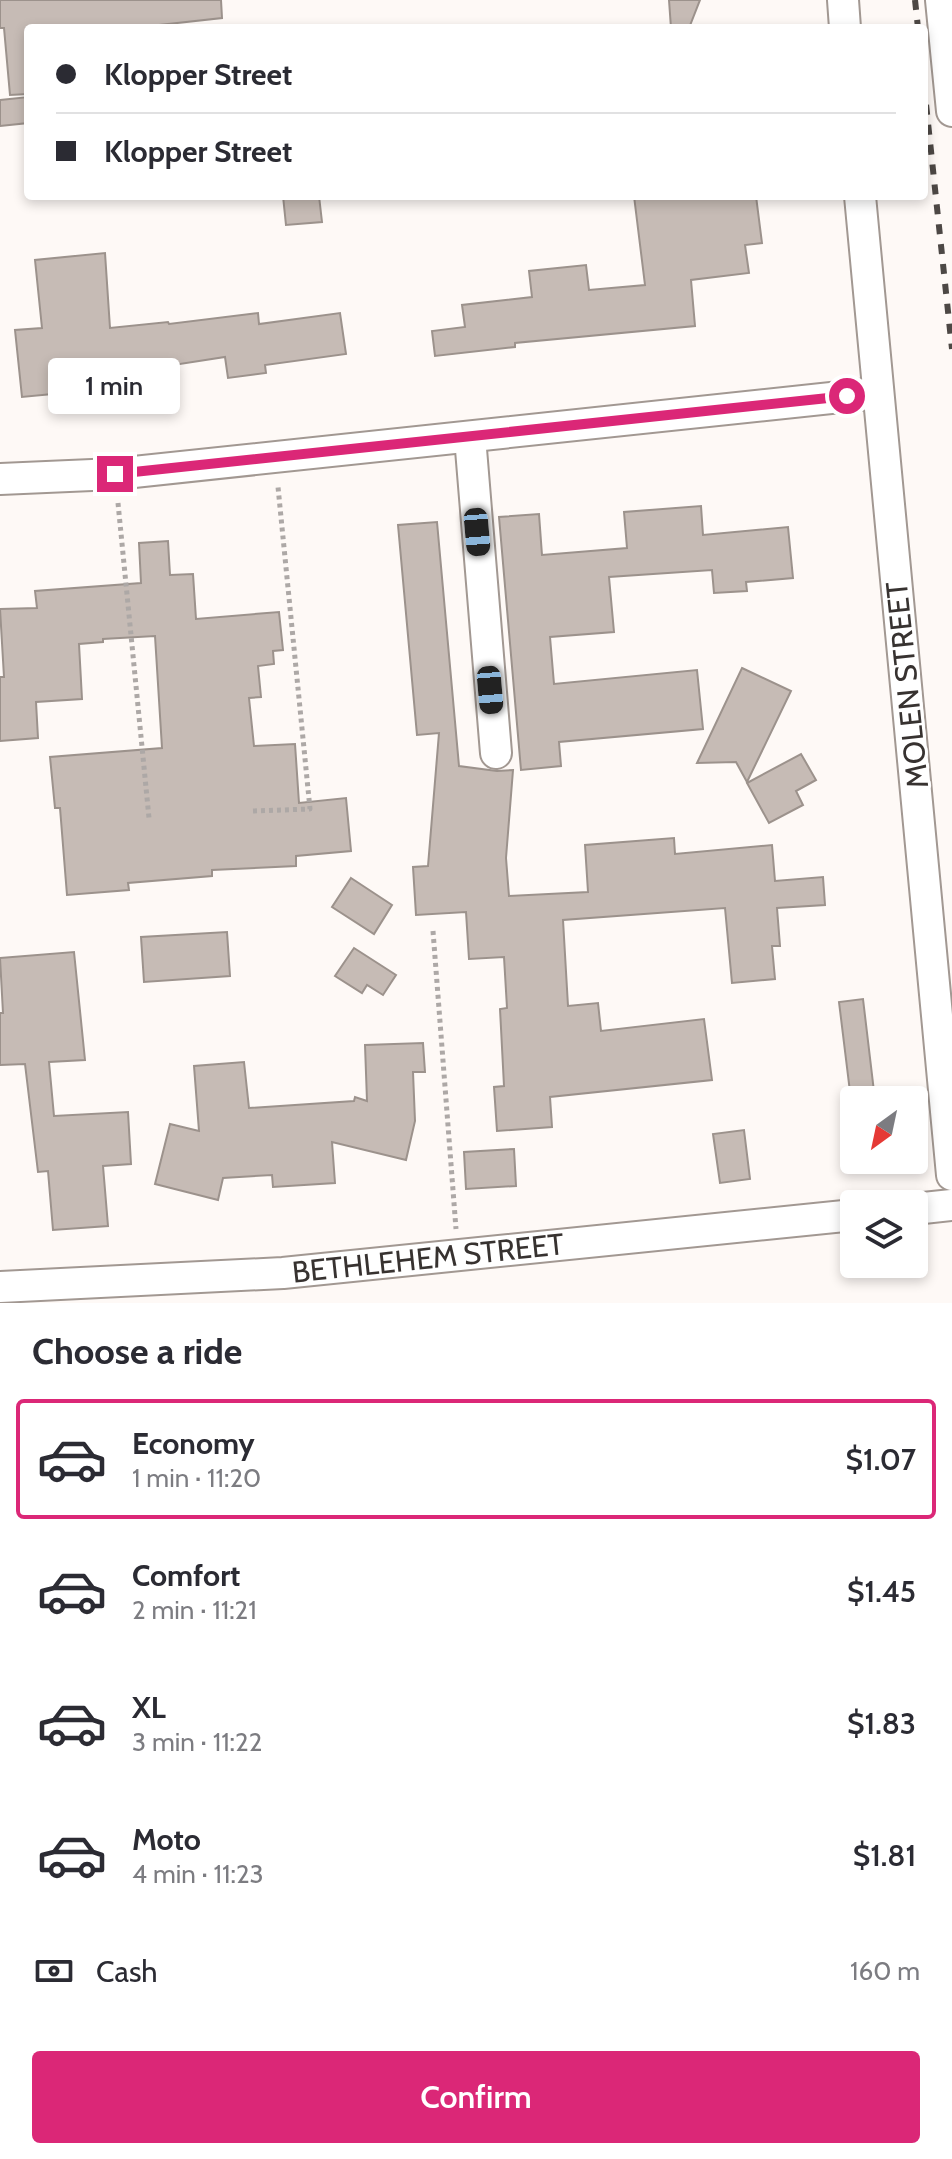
<!DOCTYPE html>
<meta charset="utf-8">
<style>
body{margin:0;font-family:Cabin,sans-serif;background:#f7f7f7;color:#2b2b33;height:100vh;display:flex;flex-direction:column;font-size:30px;white-space:nowrap}
*{box-sizing:border-box;margin:0}
p{font-size:26px;color:#7c7c81}
.icon{flex:none;width:44px;height:44px;fill:none;stroke:currentColor;stroke-width:2;stroke-linecap:round;stroke-linejoin:round}
.map{position:relative;height:1303px;overflow:hidden}
.side{display:flex;flex-direction:column;background:#fff;flex:1}
.side>*{flex:none}
.guide{position:absolute;left:24px;top:24px;width:904px;height:176px;border-radius:8px;box-shadow:0 4px 12px #0003;display:grid;align-content:center;height:176px;padding:0 32px;background:#fff}
.needle{width:52px;rotate:213deg}
.fabs{position:absolute;left:840px;top:1086px;display:grid;gap:16px}
.fabs a{display:grid;place-items:center;width:88px;height:88px;border-radius:8px;background:#fff;box-shadow:0 4px 12px #0003;font-size:40px}
.end{position:absolute;width:36px;height:36px;margin:-18px;border:10px solid #db2777;background:#fff;box-shadow:0 0 0 4px #fff}
.from{border-radius:50%}
.bubble{position:absolute;height:56px;border-radius:8px;background:#fff;box-shadow:0 4px 12px #0003;font-size:26px;font-weight:600;line-height:56px;text-align:center}
.car{position:absolute;width:24px;height:48px;margin:-24px -12px;border-radius:10px;box-shadow:0 0 6px 2px #0007;background:linear-gradient(#222 24%,#8ab4d8 0 40%,#222 0 76%,#8ab4d8 0 86%,#222 0)}
.guide b{display:flex;align-items:center;gap:28px;height:76px;font-size:30px}
.guide b+b{border-top:2px solid #e1e1e2}
.guide i{width:20px;height:20px;background:#2b2b33}
ul{padding:0;list-style:none}
li{display:flex;align-items:center;gap:24px;height:120px;margin:0 16px 12px;padding:0 16px;border:4px solid transparent;border-radius:8px}
li div{flex:1}
li b{display:block;font-size:30px}
li em{font-style:normal;font-weight:600}
li.active{border-color:#db2777}
li>.icon{width:72px;height:72px;stroke-width:1.5}
h2{padding:0 32px;font-size:36px;line-height:96px}
.pay{display:flex;align-items:center;gap:20px;height:88px;padding:0 32px;font-size:30px}
.pay p{margin-inline-start:auto}
.cta{display:flex;gap:16px;margin-top:auto;padding:16px 32px}
.cta a{flex:1;height:92px;border-radius:8px;background:#db2777;color:#fff;font-size:32px;font-weight:600;line-height:92px;text-align:center}
.map>svg:first-child{display:block}
</style>
<div class="map">
<svg width="952" height="1303" viewBox="0 0 952 1303">
<rect width="100%" height="100%" fill="#fef9f6"/>
<g fill="#c6bbb5" stroke="#9c928c" stroke-width="2">
<polygon points="0,0 221,0 222,18 132,28 28,28 28,94 10,95 4,28 0,28"/>
<polygon points="669,0 700,0 689,28 671,28"/>
<polygon points="28,97 28,123 0,126 0,100"/>
<polygon points="283,196 319,196 322,222 286,225"/>
<polygon points="634,196 756,196 762,243 745,245 749,273 691,280 695,326 515,343 515,347 435,356 432,331 465,327 462,305 532,297 529,271 586,265 589,290 645,285"/>
<polygon points="105,253 110,328 168,322 169,324 258,313 259,324 340,313 346,354 265,365 266,373 228,378 225,357 173,365 173,371 132,375 131,363 71,370 73,392 22,397 15,330 42,328 35,260"/>
<polygon points="701,506 703,535 788,527 793,578 746,582 747,591 714,593 712,570 609,577 614,632 550,637 554,684 697,670 703,729 559,742 561,766 521,770 499,517 539,514 542,555 627,548 624,512"/>
<polygon points="437,522 459,766 497,771 513,770 506,858 509,896 588,892 585,845 674,838 675,854 772,845 775,881 823,877 825,905 777,908 780,946 772,946 775,979 732,983 725,908 563,920 568,1006 598,1003 601,1031 704,1019 712,1080 550,1097 552,1127 497,1131 494,1087 504,1086 500,1009 507,1008 504,957 469,959 466,912 416,915 413,867 428,866 439,733 417,735 398,525"/>
<polygon points="168,541 170,575 193,574 196,619 279,612 283,650 273,651 274,664 258,666 261,697 249,698 254,746 295,744 299,803 346,798 351,851 296,856 296,866 212,870 212,876 128,883 129,890 67,895 60,808 55,808 50,757 162,748 155,636 103,639 103,642 79,644 82,699 36,702 38,738 0,741 0,677 4,677 0,609 37,608 35,591 141,583 139,543"/>
<polygon points="742,668 791,691 747,782 736,762 697,763"/>
<polygon points="801,754 816,780 796,791 803,805 769,823 747,783"/>
<polygon points="351,878 392,905 374,934 332,907"/>
<polygon points="227,932 230,976 144,982 141,937"/>
<polygon points="354,948 396,975 383,995 367,985 362,993 335,976"/>
<polygon points="74,952 85,1060 49,1062 54,1116 128,1112 131,1164 103,1166 108,1226 53,1230 48,1171 38,1172 25,1064 0,1065 0,1013 3,1013 0,958"/>
<polygon points="863,999 875,1100 851,1100 839,1002"/>
<polygon points="423,1043 425,1072 413,1072 415,1121 406,1160 332,1142 335,1183 273,1187 272,1175 223,1178 218,1200 155,1184 170,1124 199,1131 194,1066 244,1062 249,1108 354,1101 355,1097 367,1101 365,1045"/>
<polygon points="744,1130 750,1179 720,1183 713,1134"/>
<polygon points="514,1149 516,1186 466,1189 464,1152"/>
</g>
<g fill="none" stroke-linecap="round" stroke-linejoin="round">
<g stroke="#a29892" stroke-width="34">
<g id="minor">
<polyline points="843,0 845,28"/>
<polyline points="941,0 952,111"/>
<polyline points="860,196 952,1175"/>
<polyline points="470,437 496,753"/>
<polyline points="0,479 115,474 878,393"/>
<polyline points="914,1209 952,1205"/>
<polyline points="0,1287 283,1273 854,1215"/>
</g>
</g>
<g stroke="#ada8a6" stroke-width="5" stroke-dasharray="4 4" stroke-linecap="butt">
<polyline points="118,503 149,818"/>
<polyline points="253,811 310,809 278,487"/>
<polyline points="433,931 456,1229"/>
</g>
<use href="#minor" stroke="#fff" stroke-width="30"/>
<g stroke="#4d4845" stroke-width="6" stroke-dasharray="10 10" stroke-linecap="butt">
<polyline points="915,0 918,28"/>
<polyline points="924,85 952,349"/>
</g>
</g>
<g fill="none" stroke-linecap="round" stroke-linejoin="round">
<polyline stroke="#db2777" stroke-width="10" points="115,474 847,396"/>
</g>
<g text-anchor="middle" dominant-baseline="central" stroke-width="6" stroke-linejoin="round" paint-order="stroke">
<g font-size="30" fill="#373230" stroke="#fff">
<text transform="translate(907 685) rotate(-96)">MOLEN STREET</text>
<text transform="translate(428 1258) rotate(-6)">BETHLEHEM STREET</text>
</g>
</g>
</svg>
<div class="fabs">
<a><svg class="needle" viewBox="-14 -14 28 28"><path d="M0-13l5 13h-10z" fill="#e53935"/><path d="M0 13l5-13h-10z" fill="#7c7c81"/></svg></a>
<a><svg class="icon" aria-label="layers" viewBox="0 0 24 24"><path d="M12 4l9 5-9 5-9-5zM3 14l9 5 9-5"/></svg></a>
</div>
<i class="end from" style="left:847px;top:396px"></i>
<i class="end" style="left:115px;top:474px"></i>
<div class="bubble" style="left:48px;top:358px;width:132px">1 min</div>
<i class="car" style="left:477px;top:532px;rotate:175deg"></i>
<i class="car" style="left:490px;top:690px;rotate:175deg"></i>
<div class="guide">
<b><i class="from"></i>Klopper Street</b>
<b><i></i>Klopper Street</b>
</div>
</div>
<section class="side">
<h2>Choose a ride</h2>
<ul>
<li class="active"><svg class="icon" aria-label="car" viewBox="0 0 24 24"><path d="M5 17H2v-5l4-1 3-4h7l3 4 3 1v5h-3M9 17h6M6 11h13"/><circle cx="7" cy="17" r="2"/><circle cx="17" cy="17" r="2"/></svg><div><b>Economy</b><p>1 min · 11:20</p></div><em>$1.07</em></li>
<li><svg class="icon" aria-label="car" viewBox="0 0 24 24"><path d="M5 17H2v-5l4-1 3-4h7l3 4 3 1v5h-3M9 17h6M6 11h13"/><circle cx="7" cy="17" r="2"/><circle cx="17" cy="17" r="2"/></svg><div><b>Comfort</b><p>2 min · 11:21</p></div><em>$1.45</em></li>
<li><svg class="icon" aria-label="car" viewBox="0 0 24 24"><path d="M5 17H2v-5l4-1 3-4h7l3 4 3 1v5h-3M9 17h6M6 11h13"/><circle cx="7" cy="17" r="2"/><circle cx="17" cy="17" r="2"/></svg><div><b>XL</b><p>3 min · 11:22</p></div><em>$1.83</em></li>
<li><svg class="icon" aria-label="car" viewBox="0 0 24 24"><path d="M5 17H2v-5l4-1 3-4h7l3 4 3 1v5h-3M9 17h6M6 11h13"/><circle cx="7" cy="17" r="2"/><circle cx="17" cy="17" r="2"/></svg><div><b>Moto</b><p>4 min · 11:23</p></div><em>$1.81</em></li>
</ul>
<div class="pay"><svg class="icon" aria-label="cash" viewBox="0 0 24 24"><path d="M3 7h18v10H3z"/><circle cx="12" cy="12" r="2"/></svg>Cash<p>160 m</p></div>
<div class="cta"><a>Confirm</a></div>
</section>
